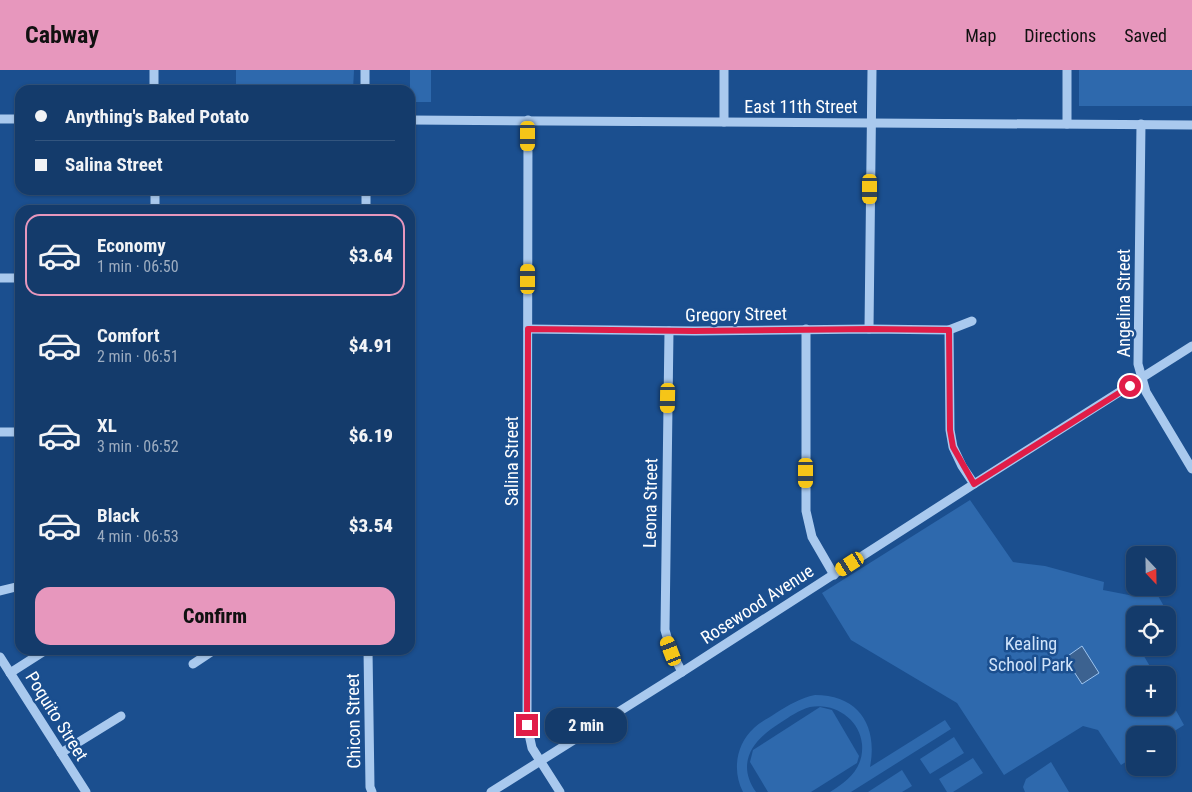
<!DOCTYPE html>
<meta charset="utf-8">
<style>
body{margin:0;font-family:"Roboto Condensed",sans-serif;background:#1d4271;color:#f1f3f6;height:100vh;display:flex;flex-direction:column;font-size:19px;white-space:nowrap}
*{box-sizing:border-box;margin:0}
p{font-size:16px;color:#9dadc1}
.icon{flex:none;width:28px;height:28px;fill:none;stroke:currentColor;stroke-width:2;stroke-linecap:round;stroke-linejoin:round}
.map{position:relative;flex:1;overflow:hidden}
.drawer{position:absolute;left:15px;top:135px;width:400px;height:450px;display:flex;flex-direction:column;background:#143b6b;border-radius:15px;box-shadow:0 1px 4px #0004,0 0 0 1px #33557e}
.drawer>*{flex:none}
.hud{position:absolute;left:15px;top:15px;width:400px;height:110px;border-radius:15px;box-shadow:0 1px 4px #0004,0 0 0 1px #33557e;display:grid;align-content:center;height:110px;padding:0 20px;background:#143b6b}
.needle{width:32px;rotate:158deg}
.tools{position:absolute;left:1126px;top:476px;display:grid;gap:10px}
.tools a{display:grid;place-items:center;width:50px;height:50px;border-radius:10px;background:#143b6b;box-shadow:0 1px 4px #0004,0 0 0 1px #33557e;font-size:25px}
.end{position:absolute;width:22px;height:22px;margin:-11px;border:6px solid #e11d48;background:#fff;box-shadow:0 0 0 2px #fff}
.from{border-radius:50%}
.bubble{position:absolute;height:35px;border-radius:15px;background:#143b6b;box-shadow:0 1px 4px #0004,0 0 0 1px #33557e;font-size:16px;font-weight:800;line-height:35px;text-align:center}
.car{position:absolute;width:15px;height:30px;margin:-15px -8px;border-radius:6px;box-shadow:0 0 4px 1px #0007;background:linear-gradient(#f5c518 24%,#345 0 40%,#f5c518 0 76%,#345 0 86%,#f5c518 0)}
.hud b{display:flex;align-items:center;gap:18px;height:48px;font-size:19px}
.hud b+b{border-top:1px solid #33557e}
.hud i{width:12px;height:12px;background:#f1f3f6}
ul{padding:9px 0 0;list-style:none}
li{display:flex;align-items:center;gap:15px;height:82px;margin:0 10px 8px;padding:0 10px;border:2px solid transparent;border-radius:15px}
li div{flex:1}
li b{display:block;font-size:19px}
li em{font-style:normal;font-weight:800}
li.selected{border-color:#e797bd}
li>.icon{width:45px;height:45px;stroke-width:1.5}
.action{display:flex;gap:10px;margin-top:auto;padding:10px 20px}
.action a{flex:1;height:58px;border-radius:15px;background:#e797bd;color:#111;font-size:20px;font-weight:800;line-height:58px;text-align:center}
header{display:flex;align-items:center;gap:30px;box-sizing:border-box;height:70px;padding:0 25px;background:#e797bd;color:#111}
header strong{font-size:24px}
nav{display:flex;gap:28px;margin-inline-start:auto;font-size:18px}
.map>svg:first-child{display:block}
</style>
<header>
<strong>Cabway</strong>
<nav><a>Map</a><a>Directions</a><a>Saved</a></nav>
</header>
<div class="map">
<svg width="1192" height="722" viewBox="0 0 1192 722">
<rect width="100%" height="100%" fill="#1b4f8f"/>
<g fill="#2e69ad">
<polygon points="236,0 354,0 353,20 236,20"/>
<rect x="410" y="0" width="21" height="32"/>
<rect x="1079" y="0" width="113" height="36"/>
<polygon points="970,430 1013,492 1045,496 1104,512 1103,520 1134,526 1136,518 1157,524 1170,547 1169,564 1168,565 1168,545 1135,545 1135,578 1147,578 1141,581 1155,605 1135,605 1135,638 1168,638 1168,626 1184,655 1168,665 1135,665 1135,686 1121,695 1098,660 1083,656 1004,705 957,633 851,570 822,523"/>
<path d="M 815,625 C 859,625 878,656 870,697 L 945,650 L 951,659 L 851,722 L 830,722 C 848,711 864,698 862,674 C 860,649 834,632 810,637 C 799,640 789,647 780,653 C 754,669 735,692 756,722 L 743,722 C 732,701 736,674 754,658 C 760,652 769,648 776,643 C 789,635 800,628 815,625 Z"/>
<polygon points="820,637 832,640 859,686 857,693 811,722 768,722 750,692 753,680"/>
<polygon points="954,667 964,683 930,704 920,689"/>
<polygon points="973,688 983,703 953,722 947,722 939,709"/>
<polygon points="1051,692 1069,722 1025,722 1023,717 1026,709"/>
<polygon points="902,700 912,716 902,722 868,722"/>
</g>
<polygon fill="#3c6290" stroke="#9cc4f0" points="1082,576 1099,603 1082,614 1065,588"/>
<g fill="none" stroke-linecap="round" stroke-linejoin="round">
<g stroke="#a9c9ee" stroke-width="9">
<polyline points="154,0 154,20"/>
<polyline points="365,0 365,20"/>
<polyline points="724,0 724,52"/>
<polyline points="0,49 20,49"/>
<polyline points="410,50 1192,55"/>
<polyline points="528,50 527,655 532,678 560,722"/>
<polyline points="1067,54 1067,0"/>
<polyline points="1141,54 1138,294 1146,322 1192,399"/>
<polyline points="155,120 155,140"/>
<polyline points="366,120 366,140"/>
<polyline points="0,208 20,208"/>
<polyline points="528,259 695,261 869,259 949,260 972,251"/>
<polyline points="806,259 806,441 812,467 834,505"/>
<polyline points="869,259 872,0"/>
<polyline points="949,260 950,360 953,377 962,396 974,414"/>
<polyline points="669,261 665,560 671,581 682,602"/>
<polyline points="0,362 20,362"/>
<polyline points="0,521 20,516"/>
<polyline points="368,580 370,717 372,722"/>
<polyline points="0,587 86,722"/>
<polyline points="193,594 214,580"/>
<polyline points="10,603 46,580"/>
<polyline points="61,683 121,646"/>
<polyline points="491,722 682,602 974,414 1192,276"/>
</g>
</g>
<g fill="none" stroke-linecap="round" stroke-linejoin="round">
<polyline stroke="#e11d48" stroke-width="6" points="527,655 528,259 694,261 870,259 949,260 950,360 953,377 974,414 1130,316"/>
</g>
<g text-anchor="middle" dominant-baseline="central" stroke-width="5" stroke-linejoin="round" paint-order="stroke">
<g font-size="18" fill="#fff" stroke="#1b4f8f">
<text x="801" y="36">East 11th Street</text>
<text transform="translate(1123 233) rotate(-90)">Angelina Street</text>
<text transform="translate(736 244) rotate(-1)">Gregory Street</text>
<text transform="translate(511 391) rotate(-90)">Salina Street</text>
<text transform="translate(650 433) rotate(-89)">Leona Street</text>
<text transform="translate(757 534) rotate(-33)">Rosewood Avenue</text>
<text transform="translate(57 646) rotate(58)">Poquito Street</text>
<text transform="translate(353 651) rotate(-91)">Chicon Street</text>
</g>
<g font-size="18" fill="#cfe3fa" stroke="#1b4f8f">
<text x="1031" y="573">Kealing<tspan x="1031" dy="21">School Park</tspan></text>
</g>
</g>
</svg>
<div class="tools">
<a><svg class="needle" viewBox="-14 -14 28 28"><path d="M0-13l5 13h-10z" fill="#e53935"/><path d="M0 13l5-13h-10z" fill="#9dadc1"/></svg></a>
<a><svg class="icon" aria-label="locate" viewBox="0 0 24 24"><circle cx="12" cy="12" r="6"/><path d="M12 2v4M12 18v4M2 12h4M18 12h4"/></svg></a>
<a>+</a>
<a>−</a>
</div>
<i class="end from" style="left:1130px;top:316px"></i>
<i class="end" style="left:527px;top:655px"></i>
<div class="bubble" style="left:545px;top:638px;width:82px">2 min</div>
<i class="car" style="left:528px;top:66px;rotate:180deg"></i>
<i class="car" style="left:870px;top:119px;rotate:180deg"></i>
<i class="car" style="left:528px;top:209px;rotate:0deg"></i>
<i class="car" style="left:668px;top:328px;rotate:181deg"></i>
<i class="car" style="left:806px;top:403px;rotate:180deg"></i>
<i class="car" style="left:850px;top:494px;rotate:237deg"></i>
<i class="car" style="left:671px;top:581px;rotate:339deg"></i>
<div class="hud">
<b><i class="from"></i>Anything's Baked Potato</b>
<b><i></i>Salina Street</b>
</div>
<section class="drawer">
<ul>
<li class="selected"><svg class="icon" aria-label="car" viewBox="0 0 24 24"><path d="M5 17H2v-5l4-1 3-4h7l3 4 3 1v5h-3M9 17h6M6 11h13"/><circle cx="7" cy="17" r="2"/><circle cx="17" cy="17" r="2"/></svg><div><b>Economy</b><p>1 min · 06:50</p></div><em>$3.64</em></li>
<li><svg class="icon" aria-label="car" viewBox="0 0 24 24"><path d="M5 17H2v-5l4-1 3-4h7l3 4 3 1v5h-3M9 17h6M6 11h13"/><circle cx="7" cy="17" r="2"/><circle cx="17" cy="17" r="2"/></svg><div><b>Comfort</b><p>2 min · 06:51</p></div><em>$4.91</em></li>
<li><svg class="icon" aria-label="car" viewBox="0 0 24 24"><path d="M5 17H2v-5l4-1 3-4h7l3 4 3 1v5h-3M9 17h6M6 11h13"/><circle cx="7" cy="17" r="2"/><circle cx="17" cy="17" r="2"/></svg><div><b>XL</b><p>3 min · 06:52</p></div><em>$6.19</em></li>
<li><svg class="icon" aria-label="car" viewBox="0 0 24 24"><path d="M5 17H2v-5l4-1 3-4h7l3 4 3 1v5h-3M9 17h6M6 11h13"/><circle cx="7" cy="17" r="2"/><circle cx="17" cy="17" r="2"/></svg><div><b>Black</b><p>4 min · 06:53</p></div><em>$3.54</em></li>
</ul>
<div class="action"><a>Confirm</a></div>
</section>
</div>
